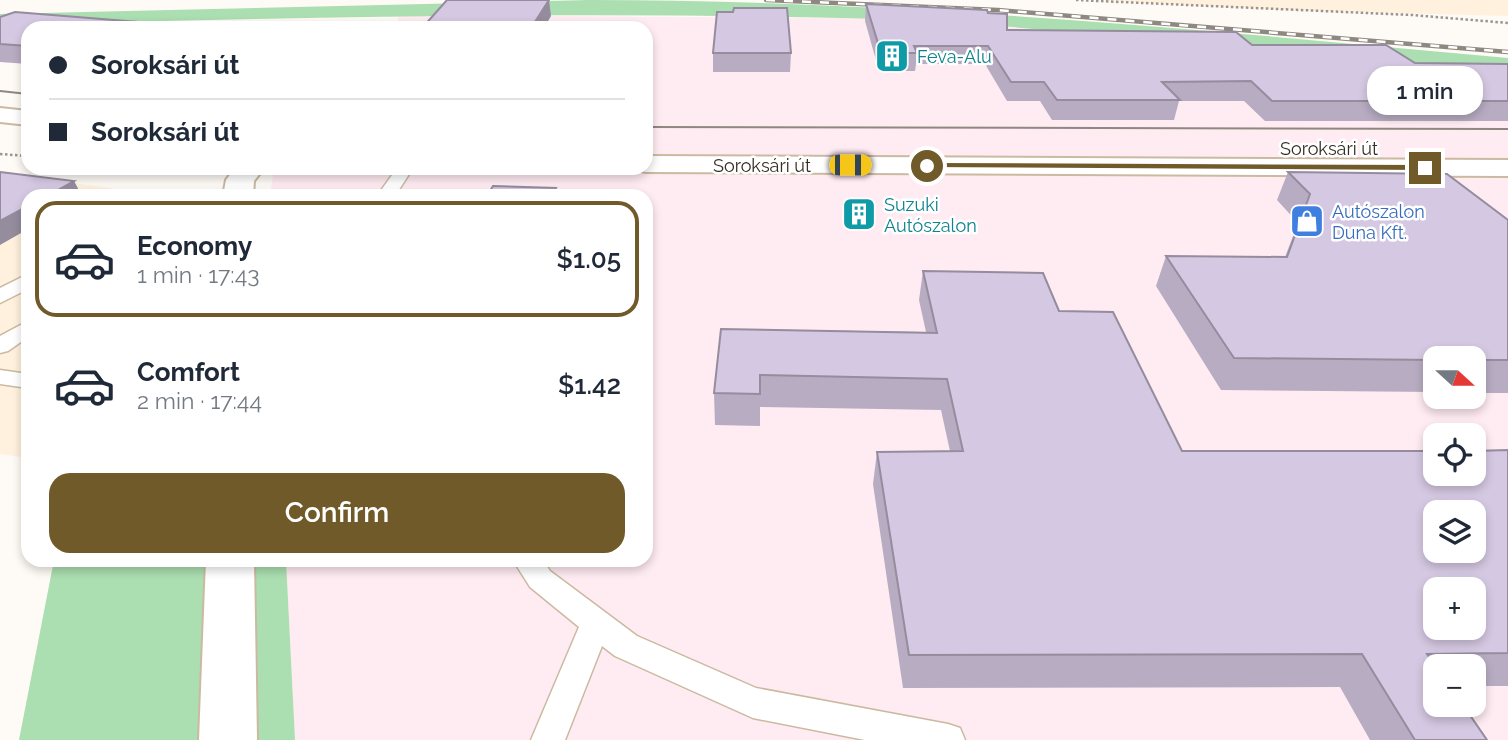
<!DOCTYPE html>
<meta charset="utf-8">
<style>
body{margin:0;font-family:Raleway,sans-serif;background:#f2f2f3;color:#1f2937;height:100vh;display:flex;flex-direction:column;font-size:26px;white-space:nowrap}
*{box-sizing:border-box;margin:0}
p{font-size:23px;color:#747a83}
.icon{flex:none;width:38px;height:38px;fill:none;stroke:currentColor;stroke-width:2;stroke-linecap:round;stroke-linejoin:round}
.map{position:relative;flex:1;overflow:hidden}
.sheet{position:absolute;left:21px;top:189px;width:632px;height:378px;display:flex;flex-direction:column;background:#fff;border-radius:21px;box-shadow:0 4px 10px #0003}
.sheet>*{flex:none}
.hud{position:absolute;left:21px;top:21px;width:632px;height:154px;border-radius:21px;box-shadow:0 4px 10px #0003;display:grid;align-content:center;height:154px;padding:0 28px;background:#fff}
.needle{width:46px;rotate:111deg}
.buttons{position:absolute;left:1423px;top:346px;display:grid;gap:14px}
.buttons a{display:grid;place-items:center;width:63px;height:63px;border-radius:14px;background:#fff;box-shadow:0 4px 10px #0003;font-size:35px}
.end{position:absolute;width:32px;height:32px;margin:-16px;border:9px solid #715a2a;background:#fff;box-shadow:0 0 0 4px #fff}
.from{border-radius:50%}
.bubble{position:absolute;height:49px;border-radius:21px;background:#fff;box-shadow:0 4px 10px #0003;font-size:23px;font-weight:600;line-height:49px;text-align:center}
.car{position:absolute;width:21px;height:42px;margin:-21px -10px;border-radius:9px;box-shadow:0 0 5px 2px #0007;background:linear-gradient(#f5c518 24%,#345 0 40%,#f5c518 0 76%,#345 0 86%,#f5c518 0)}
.hud b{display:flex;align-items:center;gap:24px;height:66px;font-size:26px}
.hud b+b{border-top:2px solid #e0e1e3}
.hud i{width:18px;height:18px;background:#1f2937}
ul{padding:12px 0 0;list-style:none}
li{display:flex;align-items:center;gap:21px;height:116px;margin:0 14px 10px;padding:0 14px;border:4px solid transparent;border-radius:21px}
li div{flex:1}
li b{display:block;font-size:26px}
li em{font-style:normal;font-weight:600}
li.selected{border-color:#715a2a}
li>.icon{width:63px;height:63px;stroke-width:1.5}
.cta{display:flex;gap:14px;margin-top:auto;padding:14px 28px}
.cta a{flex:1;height:80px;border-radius:21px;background:#715a2a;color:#fff;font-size:28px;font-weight:600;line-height:80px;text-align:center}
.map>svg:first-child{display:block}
</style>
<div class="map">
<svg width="1508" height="740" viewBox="0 0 1508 740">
<rect width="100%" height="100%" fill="#fefaf5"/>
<g fill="#fff1de">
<polygon points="1097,0 1508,0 1508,16 1287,10"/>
<polygon points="0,173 167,196 28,196 28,458 0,454"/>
</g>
<path fill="#ffebf2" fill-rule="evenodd" d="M 398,15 L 860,18 L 945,21 L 1508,73 L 1508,740 L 295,740 L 286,560 L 646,560 L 646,196 L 270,196 L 274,168 L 646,168 L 646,28 L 398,28 ZM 1435,359 L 1474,359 L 1474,397 L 1435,397 ZM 1435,436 L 1474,436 L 1474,474 L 1435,474 ZM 1435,513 L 1474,513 L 1474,551 L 1435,551 ZM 1435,590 L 1474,590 L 1474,628 L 1435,628 ZM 1435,667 L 1474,667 L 1474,705 L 1435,705 Z"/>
<g fill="#abdeb0">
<path d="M 589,0 C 896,0 1202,30 1508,58 L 1508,72 L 945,21 C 630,10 315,17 0,25 L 0,14 Z"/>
<polygon points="54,560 286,560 295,740 19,740"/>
</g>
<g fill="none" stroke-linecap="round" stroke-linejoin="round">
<g stroke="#cbbaa1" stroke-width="3">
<g id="service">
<polygon points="397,168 413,168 395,196 377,196"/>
<polygon points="28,274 28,289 0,303 0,288"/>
<polygon points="28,321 28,337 8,351 0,353 0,336"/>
<polygon points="0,370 28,374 28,388 0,384"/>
<polygon points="513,560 543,560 550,571 637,636 756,688 948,724 960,728 965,740 865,740 753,718 615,656 602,646 565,740 531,740 579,627 530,587"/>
</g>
</g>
<g stroke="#cbbaa1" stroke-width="4">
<g id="minor">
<polygon points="235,168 264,168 254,181 253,196 223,196 226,180"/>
<polygon points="206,560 254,560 257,740 199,740"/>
</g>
</g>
<g stroke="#cbbaa1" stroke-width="4">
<g id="primary">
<polygon points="0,108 28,111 28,125 0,122"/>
<polygon points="646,156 1508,160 1508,176 646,172 636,170 635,168 646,168"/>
</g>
</g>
<g stroke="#9b958e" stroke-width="2.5" stroke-dasharray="2.5 2.5" stroke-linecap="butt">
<polyline points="1076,0 1412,15 1508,23"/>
<polyline points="0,154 28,156"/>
<polyline points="164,168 208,172"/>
</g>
<use href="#service" fill="#fff" fill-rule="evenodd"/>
<use href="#minor" fill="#fff" fill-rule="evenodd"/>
<use href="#primary" fill="#fff" fill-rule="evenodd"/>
<g stroke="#8e8881" stroke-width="2">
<polyline points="0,91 28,94"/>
<polyline points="646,127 1508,129"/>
</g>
<g stroke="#8e8881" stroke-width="4.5">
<polyline id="rail" points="766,0 998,10 1508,52"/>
</g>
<use href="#rail" stroke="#fff" stroke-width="2.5" stroke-dasharray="9" stroke-linecap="butt"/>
</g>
<g fill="#b7acc2">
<polygon points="866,4 988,13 1007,30 1252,45 1415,63 1508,64 1508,121 1265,121 1244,101 1179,101 1174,120 1052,120 1040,101 1007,101 985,64 916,64 915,71 879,71 865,21"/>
<polygon points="0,17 151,23 152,28 28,28 28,64 0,62"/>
<polygon points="713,53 791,53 790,72 713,72"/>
<polygon points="1288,172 1508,220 1508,393 1474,393 1474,359 1435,359 1435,392 1221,390 1156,286 1166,256 1285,257 1298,223 1277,200"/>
<polygon points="923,271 1059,311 1182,451 1508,450 1508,686 1474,686 1474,667 1435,667 1487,740 1370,740 1340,687 903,688 873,484 877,452 950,451 941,410 760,407 760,426 715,425 714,393 721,329 926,332 919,300"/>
</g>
<g fill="#958c9e">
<polygon points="549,0 551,16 544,28 531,28"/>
<polygon points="151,23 152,28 139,28"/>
<polygon points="74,181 82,196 47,196"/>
<polygon points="556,188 557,196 552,196"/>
<polygon points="28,206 28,229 0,245 0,221"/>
</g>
<g fill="#d5c8e2" stroke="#958c9e" stroke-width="2" fill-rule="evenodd">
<polygon points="447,0 549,0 531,28 422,28"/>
<polygon points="866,4 987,10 988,13 1007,14 1007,30 1236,32 1252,45 1386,45 1415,63 1508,64 1508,101 1272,101 1251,81 1162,82 1180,100 1057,100 1044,82 1011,82 988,46 914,46 917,53 881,53"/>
<polygon points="734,8 787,8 791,53 713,53 717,12 733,12"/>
<polygon points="15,12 151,23 139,28 28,28 28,46 0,44 0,17"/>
<polygon points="0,172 74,181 47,196 28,196 28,206 0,221"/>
<polygon points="1288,172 1447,174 1508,220 1508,360 1474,360 1474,359 1435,359 1435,360 1234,358 1166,256 1287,257 1310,194"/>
<polygon points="493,186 556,188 552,196 487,196"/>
<path d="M 923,271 L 1043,273 L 1059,311 L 1113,312 L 1182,451 L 1435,451 L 1435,474 L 1474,474 L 1474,451 L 1508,450 L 1508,653 L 1427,654 L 1436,667 L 1435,667 L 1435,705 L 1463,705 L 1487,740 L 1415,740 L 1362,654 L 909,655 L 877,452 L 963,451 L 947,379 L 760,375 L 760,394 L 714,393 L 721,329 L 937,333 ZM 1435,513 L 1474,513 L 1474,551 L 1435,551 ZM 1435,590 L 1474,590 L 1474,628 L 1435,628 Z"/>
</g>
<polygon fill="#715a2a" points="927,163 1425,165 1429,168 1425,170 924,167"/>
<defs>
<g id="building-square" transform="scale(1.75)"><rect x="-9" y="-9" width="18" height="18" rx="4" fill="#0f9aa8" stroke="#fff"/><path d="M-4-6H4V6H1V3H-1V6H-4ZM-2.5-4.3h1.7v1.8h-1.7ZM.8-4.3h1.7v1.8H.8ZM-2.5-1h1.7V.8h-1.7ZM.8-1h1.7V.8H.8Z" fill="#fff"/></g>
<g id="shop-square" transform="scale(1.75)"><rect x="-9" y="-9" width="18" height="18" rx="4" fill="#3f7fe0" stroke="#fff"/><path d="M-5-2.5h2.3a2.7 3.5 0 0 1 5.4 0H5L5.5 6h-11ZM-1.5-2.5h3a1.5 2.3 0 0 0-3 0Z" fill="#fff"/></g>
</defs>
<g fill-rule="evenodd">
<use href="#building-square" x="892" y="56"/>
<use href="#building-square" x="859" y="214"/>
<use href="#shop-square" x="1307" y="221"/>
</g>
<g text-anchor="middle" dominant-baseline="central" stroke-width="5" stroke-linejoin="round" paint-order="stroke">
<g font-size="18" fill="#0d838f" stroke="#fff" text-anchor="start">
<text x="917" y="56">Feva-Alu</text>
<text x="884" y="204">Suzuki<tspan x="884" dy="21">Autószalon</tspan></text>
</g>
<g font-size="18" fill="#342d23" stroke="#fff">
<text x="1329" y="148">Soroksári út</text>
<text x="762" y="165">Soroksári út</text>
</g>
<g font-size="18" fill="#366cbe" stroke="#fff" text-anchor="start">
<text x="1332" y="211">Autószalon<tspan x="1332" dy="21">Duna Kft.</tspan></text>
</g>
</g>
</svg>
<div class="buttons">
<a><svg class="needle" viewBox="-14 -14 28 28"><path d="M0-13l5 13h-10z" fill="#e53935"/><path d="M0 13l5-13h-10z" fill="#747a83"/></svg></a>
<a><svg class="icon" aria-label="locate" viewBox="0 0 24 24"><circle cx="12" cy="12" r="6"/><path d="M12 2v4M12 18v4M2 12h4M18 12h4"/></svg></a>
<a><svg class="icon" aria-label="layers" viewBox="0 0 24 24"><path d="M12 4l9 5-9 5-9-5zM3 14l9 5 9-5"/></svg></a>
<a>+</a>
<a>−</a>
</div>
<i class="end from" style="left:927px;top:166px"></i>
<i class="end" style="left:1425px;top:168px"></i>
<div class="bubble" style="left:1367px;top:66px;width:116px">1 min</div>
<i class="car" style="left:850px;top:165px;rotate:90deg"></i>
<div class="hud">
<b><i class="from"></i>Soroksári út</b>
<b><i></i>Soroksári út</b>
</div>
<section class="sheet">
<ul>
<li class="selected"><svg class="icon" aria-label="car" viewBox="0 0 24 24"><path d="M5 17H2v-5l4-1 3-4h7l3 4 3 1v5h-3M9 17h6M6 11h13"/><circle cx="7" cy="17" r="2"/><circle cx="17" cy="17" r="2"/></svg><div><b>Economy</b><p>1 min · 17:43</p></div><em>$1.05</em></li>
<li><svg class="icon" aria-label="car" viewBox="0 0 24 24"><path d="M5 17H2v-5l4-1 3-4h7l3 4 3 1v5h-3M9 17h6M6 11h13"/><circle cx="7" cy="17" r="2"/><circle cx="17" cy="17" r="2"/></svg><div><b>Comfort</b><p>2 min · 17:44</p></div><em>$1.42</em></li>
</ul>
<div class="cta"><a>Confirm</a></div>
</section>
</div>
